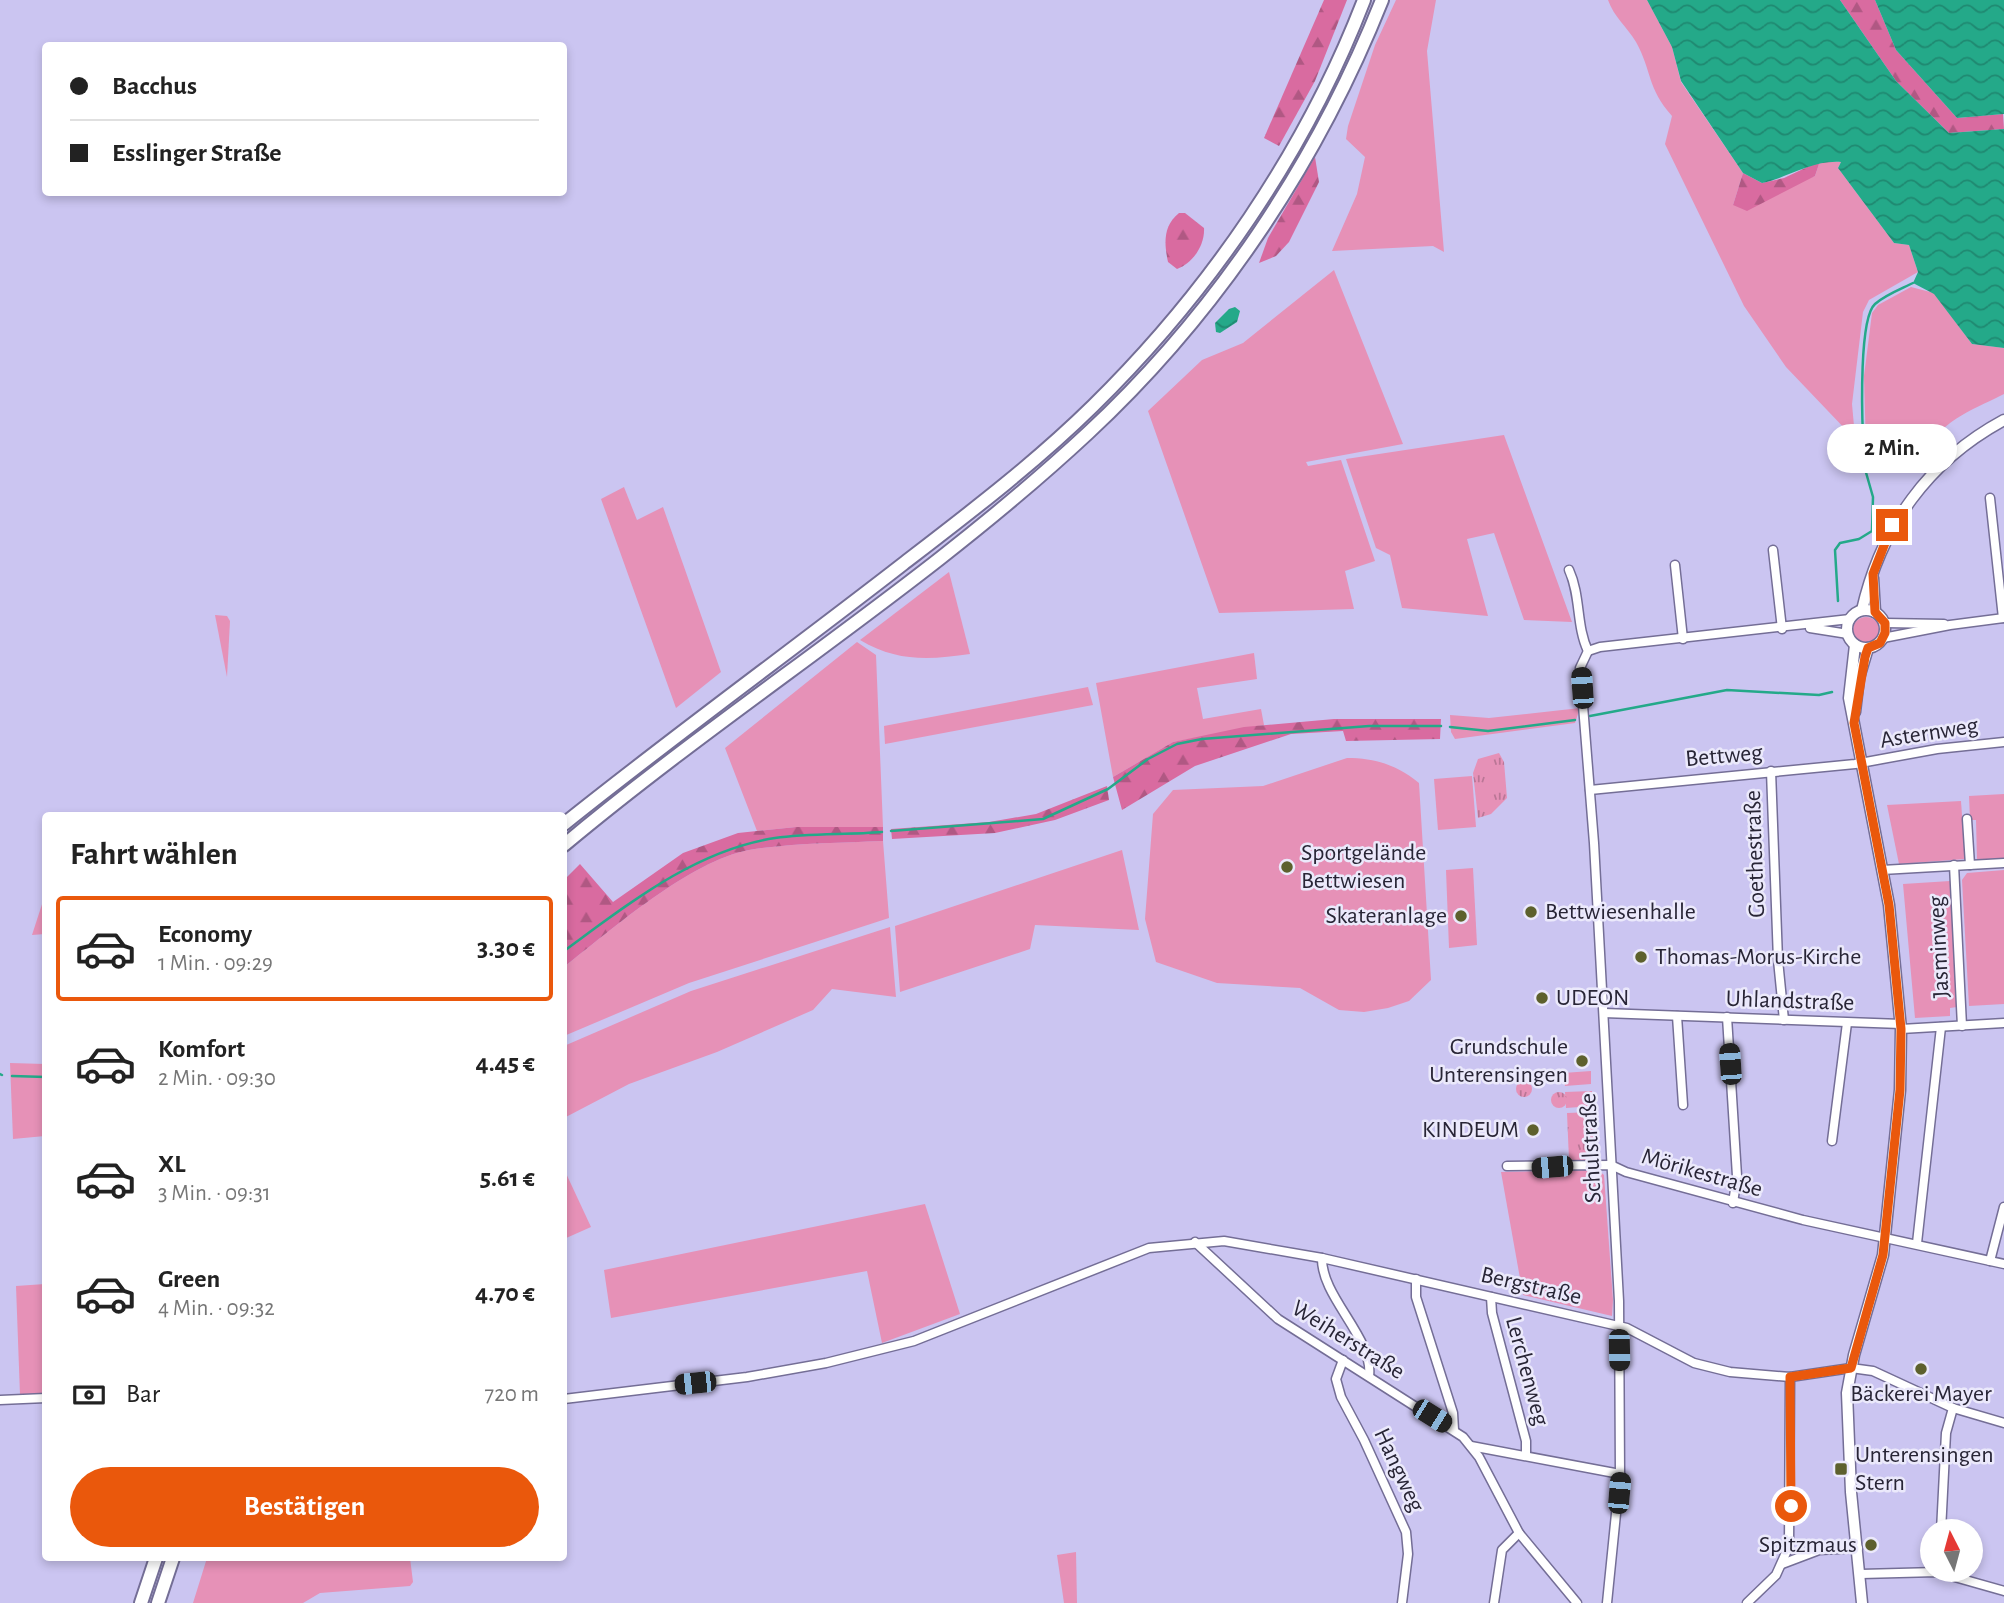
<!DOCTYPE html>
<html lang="de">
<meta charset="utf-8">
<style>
body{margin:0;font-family:"Alegreya Sans",sans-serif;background:#f2f2f2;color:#222;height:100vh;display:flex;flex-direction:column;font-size:26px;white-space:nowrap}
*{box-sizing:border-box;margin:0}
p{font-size:23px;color:#767676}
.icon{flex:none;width:38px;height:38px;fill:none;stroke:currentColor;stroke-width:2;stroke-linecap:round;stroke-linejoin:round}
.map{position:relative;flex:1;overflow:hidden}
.panel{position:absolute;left:42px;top:812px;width:525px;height:749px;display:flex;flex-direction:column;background:#fff;border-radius:7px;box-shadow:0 4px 10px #0003}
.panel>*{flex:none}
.guide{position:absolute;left:42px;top:42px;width:525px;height:154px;border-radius:7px;box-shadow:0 4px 10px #0003;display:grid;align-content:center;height:154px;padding:0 28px;background:#fff}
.needle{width:46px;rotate:354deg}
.controls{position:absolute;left:1920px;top:1519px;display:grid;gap:14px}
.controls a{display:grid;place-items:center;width:63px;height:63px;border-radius:50%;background:#fff;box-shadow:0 4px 10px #0003;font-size:35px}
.end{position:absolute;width:32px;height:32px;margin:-16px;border:9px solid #ea580c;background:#fff;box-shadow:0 0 0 4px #fff}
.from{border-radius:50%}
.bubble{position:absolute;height:49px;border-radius:24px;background:#fff;box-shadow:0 4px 10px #0003;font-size:23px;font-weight:600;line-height:49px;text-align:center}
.car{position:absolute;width:21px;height:42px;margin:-21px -10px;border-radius:9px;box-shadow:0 0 5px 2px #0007;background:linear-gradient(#222 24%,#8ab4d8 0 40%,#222 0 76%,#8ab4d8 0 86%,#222 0)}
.guide b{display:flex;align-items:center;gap:24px;height:66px;font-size:26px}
.guide b+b{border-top:2px solid #e0e0e0}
.guide i{width:18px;height:18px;background:#222}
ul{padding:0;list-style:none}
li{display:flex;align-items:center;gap:21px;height:105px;margin:0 14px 10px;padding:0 14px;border:4px solid transparent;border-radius:7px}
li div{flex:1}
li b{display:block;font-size:26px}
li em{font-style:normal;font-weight:600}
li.on{border-color:#ea580c}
li>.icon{width:63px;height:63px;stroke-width:1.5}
h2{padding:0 28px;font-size:32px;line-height:84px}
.pay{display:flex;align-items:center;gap:18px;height:77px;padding:0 28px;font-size:26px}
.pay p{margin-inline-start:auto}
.button{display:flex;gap:14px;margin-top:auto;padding:14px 28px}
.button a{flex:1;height:80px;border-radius:42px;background:#ea580c;color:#fff;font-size:28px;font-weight:600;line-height:80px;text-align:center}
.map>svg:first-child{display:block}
</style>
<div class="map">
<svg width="2004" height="1603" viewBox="0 0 2004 1603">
<defs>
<pattern id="forest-firs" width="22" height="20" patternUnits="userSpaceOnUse" patternTransform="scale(1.75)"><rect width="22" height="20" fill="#d96ba0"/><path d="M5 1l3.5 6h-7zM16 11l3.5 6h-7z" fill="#b05883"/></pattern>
<pattern id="park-tufts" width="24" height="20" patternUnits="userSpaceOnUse" patternTransform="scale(1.75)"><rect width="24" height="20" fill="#e691b7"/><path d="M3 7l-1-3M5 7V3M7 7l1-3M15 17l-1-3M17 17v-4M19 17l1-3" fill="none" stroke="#ba7696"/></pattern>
<pattern id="water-waves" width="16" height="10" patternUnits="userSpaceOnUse" patternTransform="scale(1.75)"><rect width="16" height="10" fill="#24a989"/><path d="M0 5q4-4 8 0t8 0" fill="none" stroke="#1f8971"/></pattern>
</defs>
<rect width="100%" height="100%" fill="#cbc5f1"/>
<g fill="#e691b7">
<polygon points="1396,0 1436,0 1427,51 1444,252 1433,246 1332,251 1357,194 1365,157 1346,139 1348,126 1375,45"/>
<path d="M 1608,0 L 1647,0 L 1672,47 L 1681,82 L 1743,173 L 1733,205 L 1815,176 L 1820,161 L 1841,162 L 1838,168 L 1894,243 L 1909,245 L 1918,272 L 1869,300 L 1863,312 L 1852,404 L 1854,426 L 1848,432 L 1786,367 L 1744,306 L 1665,144 L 1672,116 C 1647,88 1652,71 1636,42 C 1627,27 1614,17 1608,0 Z"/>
<polygon points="1334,270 1403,444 1306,462 1308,466 1341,460 1375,561 1345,571 1354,609 1219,613 1148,411 1202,360 1243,343"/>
<path d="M 1911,287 L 1934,293 L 1972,344 L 2004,348 L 2004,394 C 1981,406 1938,421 1931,448 L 1892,469 L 1866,448 L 1864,376 L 1872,313 L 1878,305 Z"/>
<polygon points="1504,435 1572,622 1524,620 1494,533 1467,539 1488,616 1402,608 1390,555 1376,548 1346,459"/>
<polygon points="624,487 637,520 663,507 721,672 676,708 601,499"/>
<path d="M 949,572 L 970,654 C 929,660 897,662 860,640 Z"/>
<polygon points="215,615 227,616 230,621 227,677"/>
<circle cx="1866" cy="630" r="13"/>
<polygon points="857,642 876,655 883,827 796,827 757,831 725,748"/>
<polygon points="1254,653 1257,679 1197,688 1203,719 1261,709 1264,725 1173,742 1113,777 1096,683"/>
<polygon points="1088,687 1093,705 885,744 884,726"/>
<polygon points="1580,708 1575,723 1455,739 1451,732 1450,715 1489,718"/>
<path d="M 1347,758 C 1375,758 1397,765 1419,783 L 1431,980 L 1409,1001 L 1388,1008 L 1364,1012 L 1339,1010 L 1300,988 L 1217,983 L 1156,962 L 1145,919 L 1153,814 L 1173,790 L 1263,786 Z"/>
<polygon points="1472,776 1476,827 1438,830 1434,779"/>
<polygon points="2004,794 2004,858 1977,860 1976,820 1970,820 1969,796"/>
<polygon points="1961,801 1965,859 1899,864 1887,805"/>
<path d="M 883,841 L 889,918 L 689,983 L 564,1036 L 564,967 C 611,930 690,861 749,850 C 792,843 839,843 883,841 Z"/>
<polygon points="1122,850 1139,930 1035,925 1030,949 900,992 895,926"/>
<polygon points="1473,868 1477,945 1449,948 1446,870"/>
<polygon points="2004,870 2004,1004 1969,1006 1962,880 1967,873"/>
<polygon points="1950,881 1957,1007 1950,1008 1950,1016 1915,1018 1903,884"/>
<polygon points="45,895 45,934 32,935"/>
<polygon points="890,927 896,997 832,989 813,1010 717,1052 629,1084 564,1118 564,1046 691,991"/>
<polygon points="10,1063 45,1064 45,1136 13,1139"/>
<polygon points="1591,1071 1591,1084 1565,1086 1564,1080 1550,1081 1549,1074"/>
<polygon points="1592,1091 1593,1106 1566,1108 1565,1092"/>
<polygon points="564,1169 591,1227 564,1239"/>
<polygon points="1598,1170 1604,1175 1613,1300 1612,1316 1523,1295 1501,1172"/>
<polygon points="925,1204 960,1314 882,1343 867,1271 611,1318 604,1270"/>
<polygon points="45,1284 45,1394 20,1395 16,1286"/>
<polygon points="1076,1552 1077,1603 1064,1603 1057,1555"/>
<polygon points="207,1558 410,1558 413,1582 410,1586 320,1593 303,1603 193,1603"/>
</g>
<g fill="url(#forest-firs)">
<polygon points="1324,0 1347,0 1315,81 1279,146 1264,138"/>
<polygon points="1840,0 1875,0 1896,50 1957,118 2003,114 2004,129 1949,133 1896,81"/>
<polygon points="1315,157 1319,182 1289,242 1276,256 1259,263 1268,238"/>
<polygon points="1820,161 1815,176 1747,211 1733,205 1743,173 1762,183 1784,178"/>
<path d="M 1179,213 L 1185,213 L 1204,228 C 1205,245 1193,263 1177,269 L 1168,262 C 1164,243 1163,226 1179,213 Z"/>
<polygon points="1334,719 1441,719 1440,739 1346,741 1343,731 1291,734 1195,766 1122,810 1113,777 1173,742 1244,727"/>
<polygon points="1107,786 1109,800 1055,820 995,833 892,839 891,829 989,822 1036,814"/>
<path d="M 796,827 L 883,827 L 883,841 C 839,843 792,843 749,850 C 690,861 611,930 564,967 L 564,880 L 580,864 L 613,902 L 683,853 L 738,833 Z"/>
</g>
<g fill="url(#park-tufts)">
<polygon points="1499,753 1504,762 1507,798 1491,814 1478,818 1473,773 1478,759"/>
<circle cx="1524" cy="1089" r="8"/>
<circle cx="1559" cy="1100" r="8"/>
<polygon points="1593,1112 1596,1160 1569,1160 1567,1113"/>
</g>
<g fill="url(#water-waves)">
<path d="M 1647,0 L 1840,0 L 1896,81 L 1949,133 L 2004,129 L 2004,348 L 1972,344 L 1934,294 L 1913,283 L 1918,272 L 1909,245 L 1894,243 L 1838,168 L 1841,162 C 1812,160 1790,177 1762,183 L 1743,173 L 1681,81 L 1672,47 Z"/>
<polygon points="1875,0 2004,0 2004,114 1957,118 1896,50"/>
<polygon points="1235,307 1240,311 1237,322 1220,333 1216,332 1215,323 1229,309"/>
</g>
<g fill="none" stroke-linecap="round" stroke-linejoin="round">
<g stroke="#24a989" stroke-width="2.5">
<path d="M 1863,437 C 1862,414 1859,318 1875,304 C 1885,295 1901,289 1913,283"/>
<polyline points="1838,601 1835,550 1840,543 1859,539 1872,531 1873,497 1865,469"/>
<polyline points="1590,716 1727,690 1819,695 1832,692"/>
<polyline points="1450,727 1488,731 1575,720"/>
<polyline points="891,831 1043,819 1108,789 1148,759 1177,744 1202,739 1369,726 1441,726"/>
<path d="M 564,951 C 627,905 695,850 775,838 C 809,833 847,835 882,832"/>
<polyline points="0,1074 2,1075"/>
<polyline points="12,1076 46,1077"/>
</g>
<g stroke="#746e96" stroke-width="11">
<g id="minor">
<polyline points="1990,498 2003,618"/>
<polyline points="1773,550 1782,629"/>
<polyline points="1675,565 1683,639"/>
<path d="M 1569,570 C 1581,596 1576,626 1588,651"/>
<polyline points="1885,623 1944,624"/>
<polyline points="1810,628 1848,634"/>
<polyline points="1883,638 1950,625 2004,618"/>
<polyline points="1588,651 1580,668 1594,843 1619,1301 1620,1474 1607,1603"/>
<polyline points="1588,651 1600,647 1850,619"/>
<polyline points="1771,771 1778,960 1784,1020"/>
<polyline points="1590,790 1855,764 1937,749 2004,742"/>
<polyline points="1967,819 1970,865"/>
<polyline points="1954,865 1962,1026"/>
<polyline points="1882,870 2004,863"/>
<polyline points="1604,1013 1901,1024"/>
<polyline points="1677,1016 1683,1105"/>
<polyline points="1727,1017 1737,1176 1733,1203"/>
<polyline points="1901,1029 2004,1023"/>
<polyline points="1832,1141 1847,1023"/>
<polyline points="1507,1166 1611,1165 1626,1172 1803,1220 2004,1264"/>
<polyline points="1195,1242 1278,1319 1463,1437 1479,1457 1519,1533 1577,1603"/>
<polyline points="1917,1243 1941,1027"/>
<path d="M 1322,1258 C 1321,1297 1374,1338 1369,1376"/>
<polyline points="1990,1261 2004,1207"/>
<polyline points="1416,1279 1416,1297 1453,1413 1454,1430"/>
<polyline points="1491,1297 1492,1313 1526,1441 1526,1455"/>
<polyline points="1343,1360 1336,1379 1341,1397 1364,1440 1406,1532 1408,1554 1402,1603"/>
<polyline points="564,1399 747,1377 826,1363 914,1341 1149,1248 1224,1241 1322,1258 1627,1328 1694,1363 1730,1372 1790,1377 1851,1368 1873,1371 1953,1408 2004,1423"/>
<polyline points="0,1400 46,1398"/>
<polyline points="1471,1446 1620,1474"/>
<polyline points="1941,1531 1946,1433 1953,1408"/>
<polyline points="1782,1564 1819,1550 1858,1548"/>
<polyline points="1861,1574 1937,1572 2004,1591"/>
<polyline points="1494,1603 1502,1550 1519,1533"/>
<polyline points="1747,1603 1776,1575 1789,1546 1790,1377"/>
</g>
</g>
<g stroke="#746e96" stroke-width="13">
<g id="tertiary">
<polyline points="1873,578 1875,612"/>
<circle cx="1866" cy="629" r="19"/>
<path d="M 1862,610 C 1881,527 1928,461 2004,420"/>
<polyline points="1855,645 1849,698 1889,905 1901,1029 1900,1090 1883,1255 1854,1355 1847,1393 1851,1492 1862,1603"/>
<polyline points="1855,712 1859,678 1868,648"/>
</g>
</g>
<g stroke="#746e96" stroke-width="16">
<g id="trunk">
<path d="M 564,824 C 675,735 791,651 903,564 C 968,514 1034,464 1093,406 C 1209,292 1305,153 1364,0"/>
<path d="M 564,845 C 734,703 925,585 1088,433 C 1216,314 1317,163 1382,0"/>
<polyline points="141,1603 156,1558"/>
<polyline points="158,1603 173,1558"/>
</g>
</g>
<use href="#minor" stroke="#fff" stroke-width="8"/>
<use href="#tertiary" stroke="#fff" stroke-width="10"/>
<use href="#trunk" stroke="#fff" stroke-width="12"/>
</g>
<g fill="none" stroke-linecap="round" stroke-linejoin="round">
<polyline stroke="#ea580c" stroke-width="9" points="1791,1506 1790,1377 1851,1368 1883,1255 1900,1090 1901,1029 1889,905 1854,723 1865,657 1868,648 1880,643 1885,633 1885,623 1875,612 1873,574 1892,525"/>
</g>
<g fill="#5d602d" stroke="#ebe9fb" stroke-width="2.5">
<circle cx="1287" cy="867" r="7"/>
<circle cx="1531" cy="912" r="7"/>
<circle cx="1461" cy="916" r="7"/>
<circle cx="1641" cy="957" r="7"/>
<circle cx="1542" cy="998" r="7"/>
<circle cx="1582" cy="1061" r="7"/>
<circle cx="1533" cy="1130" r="7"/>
<circle cx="1921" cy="1369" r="7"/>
<rect x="1834" y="1462" width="14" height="14" rx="3.5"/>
<circle cx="1871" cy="1545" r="7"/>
</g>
<g text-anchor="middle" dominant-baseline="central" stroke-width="5" stroke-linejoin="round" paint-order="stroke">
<g font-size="24" fill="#282536" stroke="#ebe9fb">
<text transform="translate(1929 733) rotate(-9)">Asternweg</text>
<text transform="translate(1724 756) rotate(-5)">Bettweg</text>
<text transform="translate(1755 854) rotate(-92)">Goethestraße</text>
<text transform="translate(1939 947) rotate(-93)">Jasminweg</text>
<text transform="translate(1790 1001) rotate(2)">Uhlandstraße</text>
<text transform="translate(1591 1148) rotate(-93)">Schulstraße</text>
<text transform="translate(1702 1173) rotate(16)">Mörikestraße</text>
<text transform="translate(1531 1286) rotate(13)">Bergstraße</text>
<text transform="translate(1348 1340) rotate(32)">Weiherstraße</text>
<text transform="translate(1527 1371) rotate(75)">Lerchenweg</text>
<text transform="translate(1399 1470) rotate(65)">Hangweg</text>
</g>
<g font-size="24" fill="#282536" stroke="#ebe9fb" text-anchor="start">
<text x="1301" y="853">Sportgelände<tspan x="1301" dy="28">Bettwiesen</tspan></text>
<text x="1545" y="912">Bettwiesenhalle</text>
<text x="1447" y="916" text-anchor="end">Skateranlage</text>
<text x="1655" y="957">Thomas-Morus-Kirche</text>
<text x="1556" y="998">UDEON</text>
<text x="1568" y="1047" text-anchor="end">Grundschule<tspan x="1568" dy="28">Unterensingen</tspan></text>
<text x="1519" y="1130" text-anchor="end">KINDEUM</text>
<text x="1921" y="1394" text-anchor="middle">Bäckerei Mayer</text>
<text x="1855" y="1455">Unterensingen<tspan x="1855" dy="28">Stern</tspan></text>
<text x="1857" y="1545" text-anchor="end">Spitzmaus</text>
</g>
</g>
</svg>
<div class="controls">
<a><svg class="needle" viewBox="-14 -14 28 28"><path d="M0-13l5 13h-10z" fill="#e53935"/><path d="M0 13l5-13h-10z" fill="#767676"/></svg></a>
</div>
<i class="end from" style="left:1791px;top:1506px"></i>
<i class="end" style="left:1892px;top:525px"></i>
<div class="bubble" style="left:1827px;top:424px;width:130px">2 Min.</div>
<i class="car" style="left:1582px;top:688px;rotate:356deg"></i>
<i class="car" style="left:1730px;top:1064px;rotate:356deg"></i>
<i class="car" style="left:1552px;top:1167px;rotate:265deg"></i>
<i class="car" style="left:1619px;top:1350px;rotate:179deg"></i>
<i class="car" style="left:695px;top:1383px;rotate:264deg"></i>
<i class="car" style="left:1432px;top:1416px;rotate:122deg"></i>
<i class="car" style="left:1619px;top:1493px;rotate:5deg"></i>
<div class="guide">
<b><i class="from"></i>Bacchus</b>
<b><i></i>Esslinger Straße</b>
</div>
<section class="panel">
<h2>Fahrt wählen</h2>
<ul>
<li class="on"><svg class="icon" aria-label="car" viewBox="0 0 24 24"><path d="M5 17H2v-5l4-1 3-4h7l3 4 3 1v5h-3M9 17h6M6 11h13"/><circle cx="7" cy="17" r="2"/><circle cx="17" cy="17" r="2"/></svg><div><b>Economy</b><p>1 Min. · 09:29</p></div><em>3.30 €</em></li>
<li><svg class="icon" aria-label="car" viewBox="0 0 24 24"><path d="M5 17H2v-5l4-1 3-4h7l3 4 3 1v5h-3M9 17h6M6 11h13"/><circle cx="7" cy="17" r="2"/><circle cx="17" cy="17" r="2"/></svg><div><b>Komfort</b><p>2 Min. · 09:30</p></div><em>4.45 €</em></li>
<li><svg class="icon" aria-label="car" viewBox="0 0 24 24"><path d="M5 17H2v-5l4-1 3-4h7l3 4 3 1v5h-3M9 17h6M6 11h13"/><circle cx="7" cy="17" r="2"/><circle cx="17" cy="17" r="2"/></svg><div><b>XL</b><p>3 Min. · 09:31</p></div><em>5.61 €</em></li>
<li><svg class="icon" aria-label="car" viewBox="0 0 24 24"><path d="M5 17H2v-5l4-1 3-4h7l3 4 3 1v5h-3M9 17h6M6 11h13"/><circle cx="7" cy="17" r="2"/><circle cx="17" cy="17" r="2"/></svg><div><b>Green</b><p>4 Min. · 09:32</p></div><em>4.70 €</em></li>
</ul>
<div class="pay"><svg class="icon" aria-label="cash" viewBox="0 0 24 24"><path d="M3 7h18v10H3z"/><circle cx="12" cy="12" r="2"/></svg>Bar<p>720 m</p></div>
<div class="button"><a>Bestätigen</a></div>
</section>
</div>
